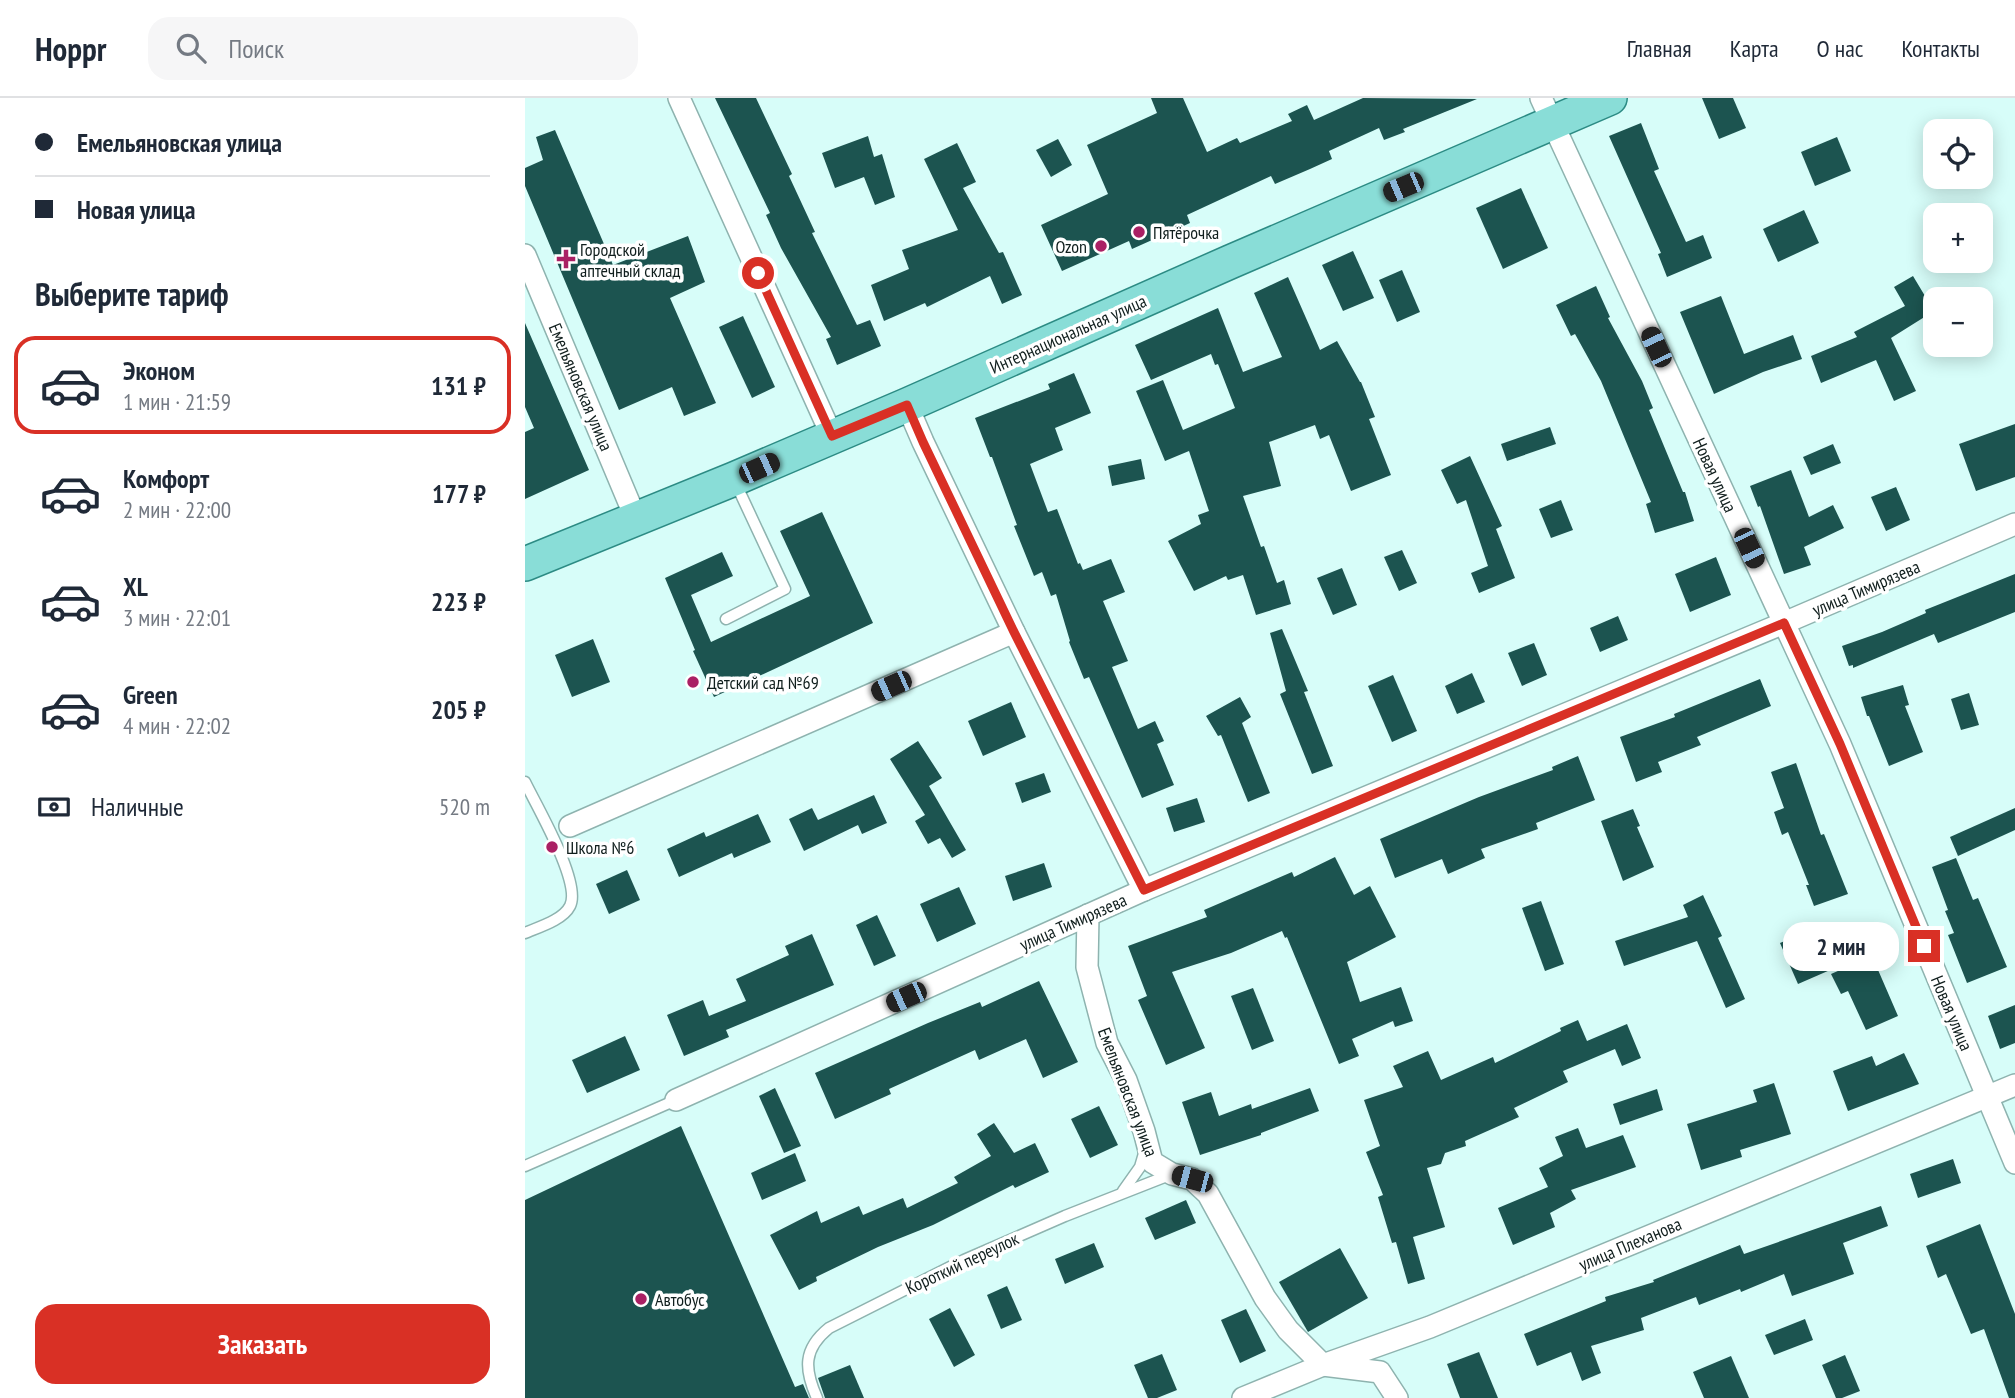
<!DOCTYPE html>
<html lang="ru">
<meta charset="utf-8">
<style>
body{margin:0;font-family:"PT Sans Narrow",sans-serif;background:#f6f6f7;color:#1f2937;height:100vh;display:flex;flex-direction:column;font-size:26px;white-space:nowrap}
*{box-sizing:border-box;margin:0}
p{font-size:23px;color:#747a83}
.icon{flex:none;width:38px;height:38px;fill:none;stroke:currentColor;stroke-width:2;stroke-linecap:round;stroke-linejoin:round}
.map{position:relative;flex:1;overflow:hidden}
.panel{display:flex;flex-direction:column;background:#fff;width:525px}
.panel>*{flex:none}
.hud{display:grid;align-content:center;height:154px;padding:0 35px;background:#fff}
.fabs{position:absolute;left:1398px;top:21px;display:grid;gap:14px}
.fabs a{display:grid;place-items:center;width:70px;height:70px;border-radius:14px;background:#fff;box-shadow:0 4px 18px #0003;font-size:35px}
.end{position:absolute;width:32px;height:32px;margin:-16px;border:9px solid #d93025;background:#fff;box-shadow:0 0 0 4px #fff}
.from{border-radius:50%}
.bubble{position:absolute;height:49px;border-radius:21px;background:#fff;box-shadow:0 4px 18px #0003;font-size:23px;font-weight:700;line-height:49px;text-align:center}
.car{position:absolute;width:21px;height:42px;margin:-21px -10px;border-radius:9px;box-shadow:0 0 5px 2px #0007;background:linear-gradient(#222 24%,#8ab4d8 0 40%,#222 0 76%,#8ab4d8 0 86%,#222 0)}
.hud b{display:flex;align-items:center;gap:24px;height:66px;font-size:26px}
.hud b+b{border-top:2px solid #e0e1e3}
.hud i{width:18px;height:18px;background:#1f2937}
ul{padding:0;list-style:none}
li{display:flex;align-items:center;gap:21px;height:98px;margin:0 14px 10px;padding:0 21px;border:4px solid transparent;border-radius:21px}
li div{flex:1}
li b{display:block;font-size:26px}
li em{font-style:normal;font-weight:700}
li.current{border-color:#d93025}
li>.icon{width:63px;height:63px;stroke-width:1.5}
h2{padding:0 35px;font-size:32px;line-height:84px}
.pay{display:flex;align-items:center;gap:18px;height:77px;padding:0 35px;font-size:26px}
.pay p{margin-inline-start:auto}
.cta{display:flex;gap:14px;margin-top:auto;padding:14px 35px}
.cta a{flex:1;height:80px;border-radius:21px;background:#d93025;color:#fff;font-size:28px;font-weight:700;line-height:80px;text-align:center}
header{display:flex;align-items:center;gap:42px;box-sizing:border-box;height:98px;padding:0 35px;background:#fff;border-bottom:2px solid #e0e1e3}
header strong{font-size:33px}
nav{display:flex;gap:38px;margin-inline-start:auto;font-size:24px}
.search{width:490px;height:63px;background:#f6f6f7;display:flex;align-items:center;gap:18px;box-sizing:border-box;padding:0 24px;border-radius:21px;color:#747a83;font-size:26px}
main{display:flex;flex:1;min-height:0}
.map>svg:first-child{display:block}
</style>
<header>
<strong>Hoppr</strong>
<div class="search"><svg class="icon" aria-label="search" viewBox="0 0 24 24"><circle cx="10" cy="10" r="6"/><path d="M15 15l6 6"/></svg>Поиск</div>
<nav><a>Главная</a><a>Карта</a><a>О нас</a><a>Контакты</a></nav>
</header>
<main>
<section class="panel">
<div class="hud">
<b><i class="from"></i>Емельяновская улица</b>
<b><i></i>Новая улица</b>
</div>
<h2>Выберите тариф</h2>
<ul>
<li class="current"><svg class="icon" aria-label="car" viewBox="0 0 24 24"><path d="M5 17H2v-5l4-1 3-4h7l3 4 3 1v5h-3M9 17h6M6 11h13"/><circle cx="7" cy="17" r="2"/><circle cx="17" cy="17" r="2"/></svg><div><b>Эконом</b><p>1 мин · 21:59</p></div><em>131 ₽</em></li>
<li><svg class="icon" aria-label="car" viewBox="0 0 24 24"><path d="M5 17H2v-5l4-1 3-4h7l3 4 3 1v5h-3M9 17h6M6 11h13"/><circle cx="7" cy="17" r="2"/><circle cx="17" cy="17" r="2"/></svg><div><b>Комфорт</b><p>2 мин · 22:00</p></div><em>177 ₽</em></li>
<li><svg class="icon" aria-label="car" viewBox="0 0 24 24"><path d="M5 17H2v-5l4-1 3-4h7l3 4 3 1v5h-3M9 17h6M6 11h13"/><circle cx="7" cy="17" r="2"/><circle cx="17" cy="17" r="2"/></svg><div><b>XL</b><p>3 мин · 22:01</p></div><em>223 ₽</em></li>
<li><svg class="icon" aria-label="car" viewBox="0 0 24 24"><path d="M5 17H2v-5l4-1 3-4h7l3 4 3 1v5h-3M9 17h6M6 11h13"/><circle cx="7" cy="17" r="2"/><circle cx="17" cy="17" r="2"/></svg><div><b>Green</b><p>4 мин · 22:02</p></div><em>205 ₽</em></li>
</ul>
<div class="pay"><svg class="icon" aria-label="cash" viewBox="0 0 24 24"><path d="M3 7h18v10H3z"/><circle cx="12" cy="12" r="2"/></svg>Наличные<p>520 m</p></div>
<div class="cta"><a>Заказать</a></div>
</section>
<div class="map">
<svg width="1490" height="1300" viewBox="0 0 1490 1300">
<rect width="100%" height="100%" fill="#d7fdf9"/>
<g fill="#1c5450">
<polygon points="190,0 231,0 267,76 264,78 290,134 287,135 332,227 345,222 356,248 312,267 301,241 306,239 256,150 241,117 245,115"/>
<polygon points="626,0 658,0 682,54 712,40 715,45 767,23 763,16 782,7 789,22 838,0 952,1 878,31 880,34 859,42 854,30 804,53 807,61 785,71 750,86 746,78 662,117 665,125 607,151 604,143 537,173 516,127 583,96 562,47 632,15"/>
<polygon points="1177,0 1208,0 1221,30 1194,41"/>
<polygon points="1116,25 1134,71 1129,73 1161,144 1178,137 1187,160 1142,179 1133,156 1136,155 1084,38"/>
<polygon points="30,32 88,167 163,138 180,184 145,200 191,305 159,318 147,289 94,312 0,88 0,70 18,62 11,39"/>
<polygon points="343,38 349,59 357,56 370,99 350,107 339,79 310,90 297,55"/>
<polygon points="1312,39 1326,73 1290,88 1276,54"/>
<polygon points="533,41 547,67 526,79 511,52"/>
<polygon points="432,45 451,84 438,90 474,155 478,154 497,197 477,206 465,178 402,209 400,205 359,223 346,187 384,171 377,152 433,132 399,61"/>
<polygon points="996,90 1023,150 978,171 951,110"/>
<polygon points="1279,112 1294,145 1253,164 1238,131"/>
<polygon points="828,153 849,200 818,213 797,167"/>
<polygon points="877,172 895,214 872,224 854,182"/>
<polygon points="1388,178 1409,213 1366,240 1391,293 1369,303 1351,262 1296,285 1286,258 1332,239 1329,234 1380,208 1369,189"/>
<polygon points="763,179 795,252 812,243 835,284 836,284 850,319 844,321 866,377 826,393 804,337 795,341 790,327 744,344 756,388 718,398 736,449 739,448 752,485 759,482 766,506 731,517 718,477 703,482 701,478 669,493 643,443 676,426 673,417 684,413 664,353 640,363 611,293 638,282 658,332 710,310 693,266 690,267 686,256 626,282 610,247 693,210 718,274 757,259 729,195"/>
<polygon points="1071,188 1085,219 1083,220 1117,283 1128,310 1124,312 1158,394 1160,394 1169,423 1130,435 1121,406 1126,404 1076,283 1050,236 1046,238 1031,207"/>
<polygon points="1196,198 1219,256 1268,237 1277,261 1238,274 1189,296 1155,214"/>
<polygon points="218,218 250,289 227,300 194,229"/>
<polygon points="0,225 64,372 0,401 0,334 9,330 0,309"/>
<polygon points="549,275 566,315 530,330 538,352 505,366 523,414 532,411 553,466 555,465 558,472 586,461 600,494 578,503 603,563 587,569 613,631 630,623 639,643 632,646 649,687 617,700 564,579 559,581 544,544 545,543 531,496 526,498 517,474 509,478 489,428 492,427 467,359 465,359 450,320 525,291 523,286"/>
<polygon points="1490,326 1490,379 1451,393 1434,346"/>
<polygon points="1025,329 1031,346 982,363 976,346"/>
<polygon points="1308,346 1316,365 1286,377 1278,359"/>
<polygon points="945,358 977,428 971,431 990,480 954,495 946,475 963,468 941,402 932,406 916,372"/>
<polygon points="616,361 620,381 587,388 583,368"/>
<polygon points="1266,372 1284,419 1308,407 1319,430 1279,449 1286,467 1259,476 1235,408 1233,409 1225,388"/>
<polygon points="1371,389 1385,422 1361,433 1346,399"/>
<polygon points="1036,402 1048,432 1026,440 1014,411"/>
<polygon points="297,414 348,525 189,599 168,553 170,552 140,480 197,454 208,478 166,497 186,544 285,498 255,433"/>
<polygon points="877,452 892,485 874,493 859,459"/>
<polygon points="1191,459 1206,497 1165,514 1150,476"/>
<polygon points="817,470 832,507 808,517 792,480"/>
<polygon points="1490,476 1490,514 1413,545 1409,536 1328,570 1328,567 1324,568 1317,548 1357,534 1401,515 1400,512"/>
<polygon points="1093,518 1103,542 1075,554 1065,530"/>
<polygon points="757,531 783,593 779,594 808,668 787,676 755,596 761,593 745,535"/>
<polygon points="68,541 85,584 47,599 30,557"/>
<polygon points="1009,545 1022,577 997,588 983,555"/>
<polygon points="947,575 960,604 932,616 920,588"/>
<polygon points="868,577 892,633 867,644 843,588"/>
<polygon points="1235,581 1246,608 1172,639 1176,647 1133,664 1137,674 1111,684 1095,639 1150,619 1149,616"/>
<polygon points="1378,587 1384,607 1380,608 1398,654 1364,668 1344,618 1342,618 1336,599"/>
<polygon points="1444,595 1454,627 1436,632 1426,601"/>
<polygon points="715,599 726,619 717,625 745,695 723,704 696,637 693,638 681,618"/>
<polygon points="486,604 501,639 458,658 443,623"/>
<polygon points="393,643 417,680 404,688 441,752 427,760 415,740 403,746 390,723 400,717 365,661"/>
<polygon points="1053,658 1070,702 1011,725 1013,731 956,751 960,760 923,776 917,761 870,780 855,741 954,699 1028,672 1027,669"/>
<polygon points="1271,665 1296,737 1299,736 1323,796 1289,808 1281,787 1284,787 1263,734 1257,737 1249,714 1259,710 1246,674"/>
<polygon points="519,675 526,694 497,705 490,685"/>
<polygon points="349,697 362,725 337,736 333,727 279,753 264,721 287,710 293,722"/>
<polygon points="672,700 680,724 649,734 641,710"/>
<polygon points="1490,710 1490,732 1433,758 1425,739"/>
<polygon points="1108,711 1115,728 1112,729 1129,769 1098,783 1076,723"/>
<polygon points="233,716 246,744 209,760 207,755 154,779 142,751 179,734 181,739"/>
<polygon points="810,759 829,797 845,788 871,839 822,864 835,904 876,889 888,923 870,929 868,923 827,941 834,958 814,966 762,839 760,840 757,833 706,855 647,874 680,950 641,967 613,902 622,898 603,848 682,819 679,812 767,774 769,779"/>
<polygon points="1431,760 1448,802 1453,800 1482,869 1442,885 1423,837 1429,835 1420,813 1423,812 1407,769"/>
<polygon points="519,765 527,789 488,803 480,778"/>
<polygon points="102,772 115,802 84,816 71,786"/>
<polygon points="434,789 451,826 412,844 395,806"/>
<polygon points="1178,797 1197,838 1193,840 1220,901 1201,910 1172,843 1099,868 1090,843 1163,819 1158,807"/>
<polygon points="1016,803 1039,866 1020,873 997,810"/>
<polygon points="352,817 371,858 349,868 331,827"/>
<polygon points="1295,828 1312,869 1273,886 1255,845"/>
<polygon points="287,836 309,887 201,932 204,939 159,958 142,917 178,902 184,918 221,903 211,881 264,857 260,848"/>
<polygon points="1347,858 1373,918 1341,932 1323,893 1316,896 1306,876"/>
<polygon points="514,883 553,964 518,980 501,941 454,962 450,952 364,991 366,996 310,1021 290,975 403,925 455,904 457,909"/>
<polygon points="728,890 749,943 727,952 706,898"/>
<polygon points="1490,907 1490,945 1475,951 1463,918"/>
<polygon points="1053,922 1062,943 1102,926 1116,960 1097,968 1090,951 1038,973 1043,984 989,1010 994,1019 940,1043 941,1048 920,1055 916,1066 902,1070 920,1129 888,1139 900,1181 883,1186 871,1144 867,1145 853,1099 858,1097 841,1054 855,1048 839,1002 878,989 868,968 903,953 916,982 968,959 970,965 1036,933 1035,930"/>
<polygon points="100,938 115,972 62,995 47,962"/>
<polygon points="1379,955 1394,986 1323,1013 1308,973 1347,958 1351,968"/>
<polygon points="1249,985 1266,1036 1215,1052 1217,1059 1176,1072 1162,1026 1232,1004 1228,992"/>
<polygon points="250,990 276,1048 259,1055 234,998"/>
<polygon points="785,990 794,1013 736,1035 736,1037 675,1057 657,1004 686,994 694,1018 726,1006 727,1011"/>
<polygon points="1132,991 1138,1012 1095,1027 1088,1006"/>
<polygon points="574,1008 593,1047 565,1060 546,1021"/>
<polygon points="469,1025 489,1055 510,1045 524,1074 490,1090 488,1087 408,1127 353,1149 291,1179 292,1183 274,1192 245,1137 292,1113 296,1125 334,1108 338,1117 378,1100 382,1110 433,1085 429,1079 466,1058 452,1036"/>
<polygon points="156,1028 270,1289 278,1286 284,1300 0,1300 0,1102"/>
<polygon points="1053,1030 1061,1050 1098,1037 1111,1069 1046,1092 1051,1101 1025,1115 1030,1129 988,1147 973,1110 1023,1089 1014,1070 1038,1058 1030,1039"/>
<polygon points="270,1055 281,1083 237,1102 226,1075"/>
<polygon points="1428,1061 1436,1085 1393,1100 1385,1076"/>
<polygon points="661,1102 671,1125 630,1142 620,1120"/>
<polygon points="1356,1108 1363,1128 1318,1145 1329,1176 1267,1198 1259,1176 1216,1194 1215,1191 1174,1207 1171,1199 1116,1220 1119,1232 1066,1248 1076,1275 1057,1283 1046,1254 1012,1268 999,1236 1081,1203 1080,1199 1129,1184 1128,1182 1215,1147 1219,1156"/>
<polygon points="1455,1126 1490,1216 1490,1300 1484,1300 1459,1231 1446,1236 1421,1176 1413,1180 1401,1148"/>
<polygon points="569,1145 579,1169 540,1186 530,1161"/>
<polygon points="815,1150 843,1200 783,1234 754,1184"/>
<polygon points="482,1188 497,1222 476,1231 462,1197"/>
<polygon points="425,1210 450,1257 429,1269 404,1221"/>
<polygon points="721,1211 741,1253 715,1265 696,1222"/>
<polygon points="1280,1221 1288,1242 1249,1257 1240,1237"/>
<polygon points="954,1254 973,1300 935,1300 922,1266"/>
<polygon points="637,1256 652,1292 632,1300 623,1300 609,1267"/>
<polygon points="1320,1257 1335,1293 1317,1300 1311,1300 1297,1267"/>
<polygon points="1206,1258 1224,1300 1179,1300 1168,1274"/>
<polygon points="325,1267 339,1300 300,1300 293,1280"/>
</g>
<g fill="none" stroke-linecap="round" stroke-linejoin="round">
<g stroke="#8eb3af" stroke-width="13">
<g id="lane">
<polyline points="201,521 260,491 211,386"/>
<path d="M 0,684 C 11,707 57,785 45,808 C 38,822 14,829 0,835"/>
<polyline points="0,1068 151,1002"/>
<polyline points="598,1093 615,1069 620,1052"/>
<path d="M 292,1300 C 279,1271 278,1251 304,1230 L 439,1162 L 540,1118 L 647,1076"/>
</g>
</g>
<g stroke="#8eb3af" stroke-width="24">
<g id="street">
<polyline points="154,0 307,338"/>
<polyline points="1016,0 1315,646 1490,1065"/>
<polyline points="0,157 111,421"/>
<polyline points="382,307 398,344 489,534 619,792"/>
<polyline points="45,728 489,534"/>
<polyline points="563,817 562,869 582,945 601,982 619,1033 627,1064 647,1076 667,1081 683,1096 740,1200 763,1232 798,1267 855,1274 872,1300"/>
<polyline points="151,1002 619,792 1259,525 1490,426"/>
<polyline points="718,1300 798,1267 905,1229 1490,987"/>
</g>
</g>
<g stroke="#2c8b84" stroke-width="36">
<polyline id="primary" points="0,466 209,381 382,307 705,164 1085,0"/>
</g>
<use href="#lane" stroke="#fff" stroke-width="10"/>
<use href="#street" stroke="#fff" stroke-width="21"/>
<use href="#primary" stroke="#89ddd7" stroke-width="33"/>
</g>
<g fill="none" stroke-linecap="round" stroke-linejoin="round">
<polyline stroke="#d93025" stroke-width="9" points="233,175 307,338 382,307 398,344 489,534 619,792 1259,525 1315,646 1399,848"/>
</g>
<g fill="#aa2064" stroke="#fff" stroke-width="2.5">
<circle cx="614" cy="134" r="7"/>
<circle cx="576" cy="148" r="7"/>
<path d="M37.5 150.5h7v7h7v7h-7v7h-7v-7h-7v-7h7z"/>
<circle cx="168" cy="584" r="7"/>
<circle cx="27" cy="749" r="7"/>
<circle cx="116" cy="1201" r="7"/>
</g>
<g text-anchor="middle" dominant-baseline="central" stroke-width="7" stroke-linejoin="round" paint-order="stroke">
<g font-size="18" fill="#101e1d" stroke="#fff" text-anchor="start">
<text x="628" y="134">Пятёрочка</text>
<text x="562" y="148" text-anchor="end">Ozon</text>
<text x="55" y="151">Городской<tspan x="55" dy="21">аптечный склад</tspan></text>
<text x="182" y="584">Детский сад №69</text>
<text x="41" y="749">Школа №6</text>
<text x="130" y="1201">Автобус</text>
</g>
<g font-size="18" fill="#101e1d" stroke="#fff">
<text transform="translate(543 236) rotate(-24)">Интернациональная улица</text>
<text transform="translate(56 289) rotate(67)">Емельяновская улица</text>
<text transform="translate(1190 377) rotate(65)">Новая улица</text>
<text transform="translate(1341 490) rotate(-23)">улица Тимирязева</text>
<text transform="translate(548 824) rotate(-24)">улица Тимирязева</text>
<text transform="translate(1427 915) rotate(67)">Новая улица</text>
<text transform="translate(603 994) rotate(69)">Емельяновская улица</text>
<text transform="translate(1105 1146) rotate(-23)">улица Плеханова</text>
<text transform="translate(437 1165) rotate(-25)">Короткий переулок</text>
</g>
</g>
</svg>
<div class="fabs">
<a><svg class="icon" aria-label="locate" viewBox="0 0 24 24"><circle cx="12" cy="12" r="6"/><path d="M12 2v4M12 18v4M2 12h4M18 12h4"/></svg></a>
<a>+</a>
<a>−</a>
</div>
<i class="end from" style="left:233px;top:175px"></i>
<i class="end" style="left:1399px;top:848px"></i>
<div class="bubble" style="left:1258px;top:824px;width:116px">2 мин</div>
<i class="car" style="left:878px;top:89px;rotate:247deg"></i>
<i class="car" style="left:1131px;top:249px;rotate:335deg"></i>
<i class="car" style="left:234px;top:370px;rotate:66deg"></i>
<i class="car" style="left:1224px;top:450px;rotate:155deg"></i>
<i class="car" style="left:366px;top:588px;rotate:246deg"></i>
<i class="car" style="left:381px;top:899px;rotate:246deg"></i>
<i class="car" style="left:667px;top:1081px;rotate:285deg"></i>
</div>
</main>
